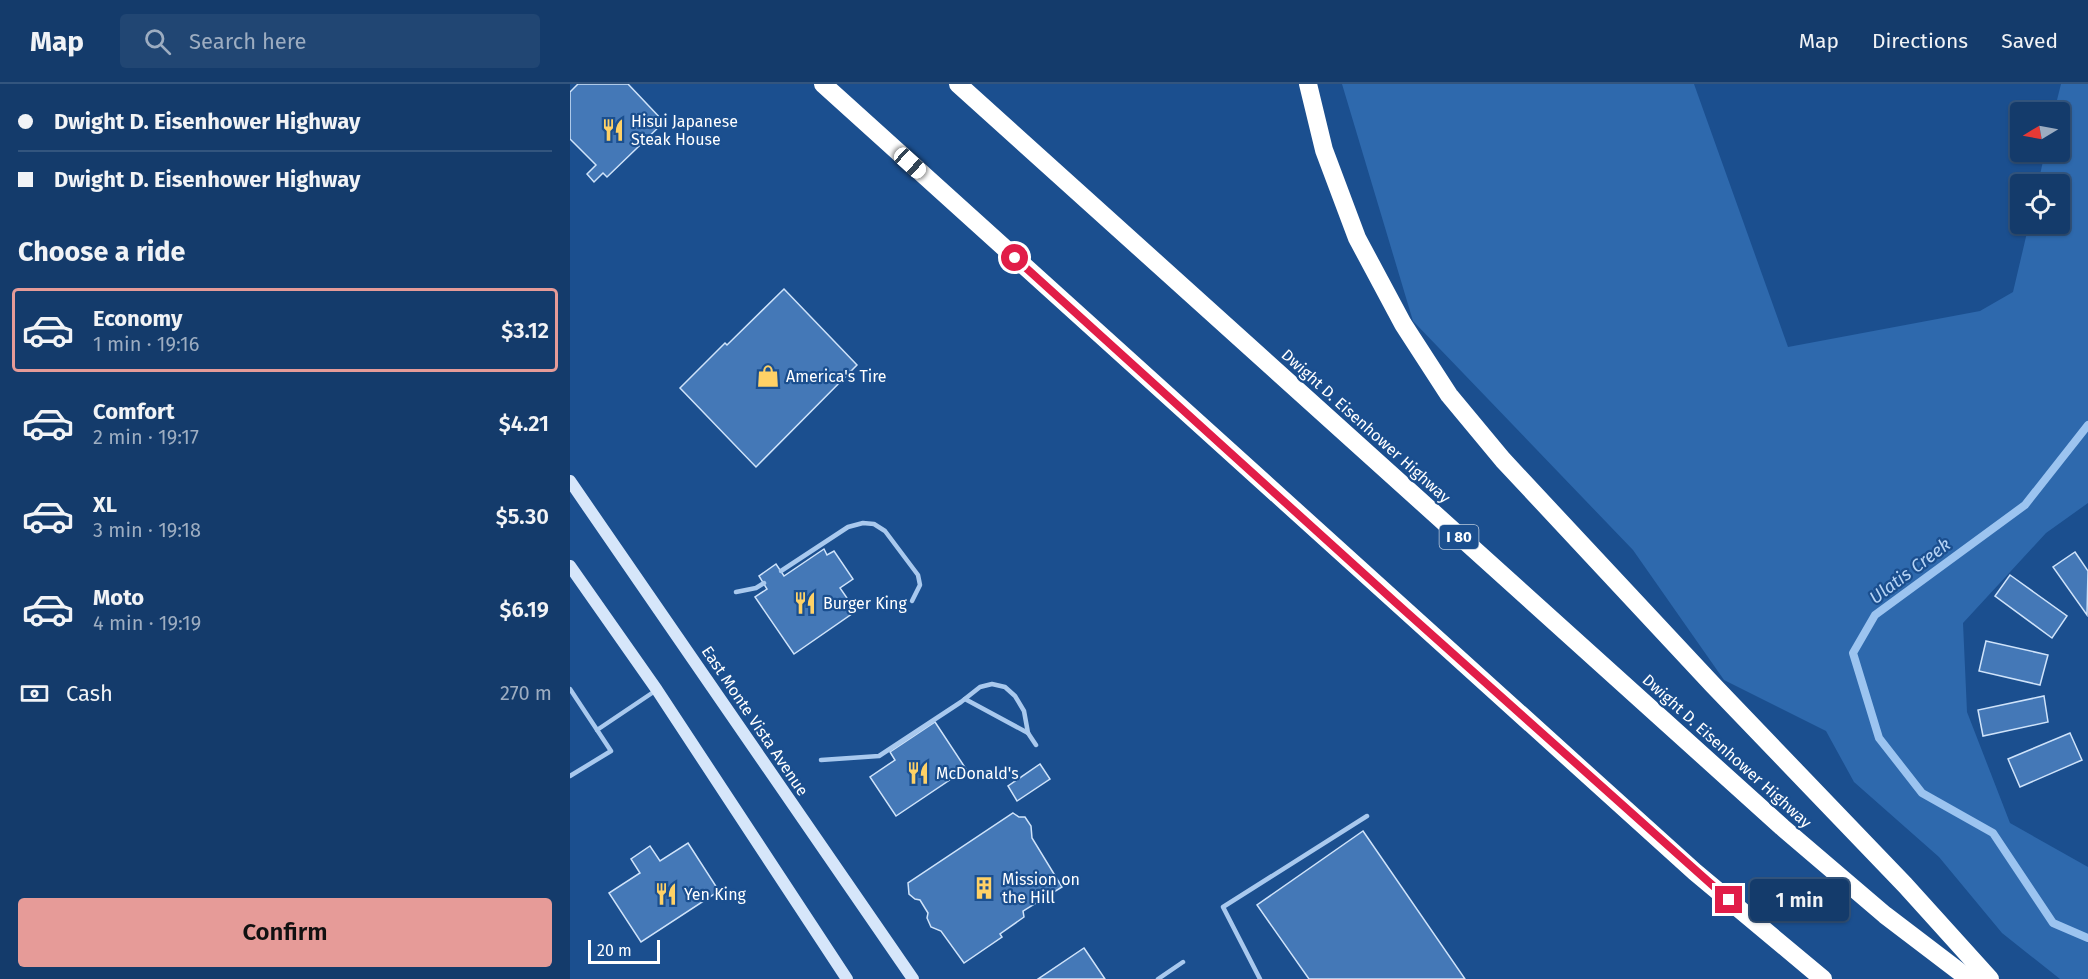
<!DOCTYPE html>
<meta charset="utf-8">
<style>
body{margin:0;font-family:"Fira Sans",sans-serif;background:#214673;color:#f1f3f6;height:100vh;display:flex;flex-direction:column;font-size:22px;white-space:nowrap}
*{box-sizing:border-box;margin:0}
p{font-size:20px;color:#9dadc1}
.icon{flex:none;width:33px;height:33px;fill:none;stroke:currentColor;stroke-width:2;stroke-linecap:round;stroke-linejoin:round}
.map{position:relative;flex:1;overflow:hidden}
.panel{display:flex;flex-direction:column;background:#143b6b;width:570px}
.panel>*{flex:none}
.top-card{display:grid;align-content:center;height:132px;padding:0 18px;background:#143b6b}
.needle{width:39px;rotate:260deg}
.tools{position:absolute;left:1440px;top:18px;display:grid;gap:12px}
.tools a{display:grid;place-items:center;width:60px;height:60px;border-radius:6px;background:#143b6b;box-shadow:0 2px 4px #0004,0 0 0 2px #33557e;font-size:30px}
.scale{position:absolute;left:18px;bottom:15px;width:72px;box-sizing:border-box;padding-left:6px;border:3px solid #fff;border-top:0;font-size:16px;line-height:21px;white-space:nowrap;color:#fff;-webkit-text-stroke:4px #1b4f8f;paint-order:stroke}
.end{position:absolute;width:27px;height:27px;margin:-14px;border:8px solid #e11d48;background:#fff;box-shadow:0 0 0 3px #fff}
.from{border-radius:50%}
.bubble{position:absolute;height:42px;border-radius:6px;background:#143b6b;box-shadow:0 2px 4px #0004,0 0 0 2px #33557e;font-size:20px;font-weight:600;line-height:42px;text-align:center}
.car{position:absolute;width:18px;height:36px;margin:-18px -9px;border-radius:8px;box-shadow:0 0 4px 2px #0007;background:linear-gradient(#fff 24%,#345 0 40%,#fff 0 76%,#345 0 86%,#fff 0)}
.top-card b{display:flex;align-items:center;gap:21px;height:57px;font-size:22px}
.top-card b+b{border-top:2px solid #33557e}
.top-card i{width:15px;height:15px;background:#f1f3f6}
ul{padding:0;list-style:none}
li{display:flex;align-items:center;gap:18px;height:84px;margin:0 12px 9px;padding:0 6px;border:3px solid transparent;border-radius:6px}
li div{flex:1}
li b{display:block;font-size:22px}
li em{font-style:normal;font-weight:600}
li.active{border-color:#e69b98}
li>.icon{width:54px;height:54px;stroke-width:1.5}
h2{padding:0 18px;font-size:27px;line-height:72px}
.pay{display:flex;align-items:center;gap:15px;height:66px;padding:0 18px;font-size:22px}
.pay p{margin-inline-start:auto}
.button{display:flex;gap:12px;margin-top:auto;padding:12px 18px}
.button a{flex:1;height:69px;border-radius:6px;background:#e69b98;color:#111;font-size:24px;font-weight:600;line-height:69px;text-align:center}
header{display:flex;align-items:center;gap:36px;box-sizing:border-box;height:84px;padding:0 30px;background:#143b6b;border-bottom:2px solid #33557e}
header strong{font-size:28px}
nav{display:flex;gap:33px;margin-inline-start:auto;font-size:21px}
.search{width:420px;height:54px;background:#214673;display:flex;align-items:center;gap:15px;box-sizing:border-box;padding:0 21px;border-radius:6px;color:#9dadc1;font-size:22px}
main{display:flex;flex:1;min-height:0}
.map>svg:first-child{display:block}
</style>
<header>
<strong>Map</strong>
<div class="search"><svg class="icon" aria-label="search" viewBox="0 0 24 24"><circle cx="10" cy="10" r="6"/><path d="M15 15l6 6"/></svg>Search here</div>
<nav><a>Map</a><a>Directions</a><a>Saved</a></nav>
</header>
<main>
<section class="panel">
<div class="top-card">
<b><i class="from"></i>Dwight D. Eisenhower Highway</b>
<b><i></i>Dwight D. Eisenhower Highway</b>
</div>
<h2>Choose a ride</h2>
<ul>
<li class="active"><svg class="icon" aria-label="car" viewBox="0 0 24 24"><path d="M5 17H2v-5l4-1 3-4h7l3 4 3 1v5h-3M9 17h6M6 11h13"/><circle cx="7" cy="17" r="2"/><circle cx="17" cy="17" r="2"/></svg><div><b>Economy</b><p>1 min · 19:16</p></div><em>$3.12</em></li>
<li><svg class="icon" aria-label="car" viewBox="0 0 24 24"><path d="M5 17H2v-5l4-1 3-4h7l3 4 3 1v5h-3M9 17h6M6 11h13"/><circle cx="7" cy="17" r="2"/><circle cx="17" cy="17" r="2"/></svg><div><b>Comfort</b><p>2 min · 19:17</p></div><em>$4.21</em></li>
<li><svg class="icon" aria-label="car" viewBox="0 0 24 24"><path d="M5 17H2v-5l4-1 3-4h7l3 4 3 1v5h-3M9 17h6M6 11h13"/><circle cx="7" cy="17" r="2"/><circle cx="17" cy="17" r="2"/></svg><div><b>XL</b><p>3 min · 19:18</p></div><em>$5.30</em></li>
<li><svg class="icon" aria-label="car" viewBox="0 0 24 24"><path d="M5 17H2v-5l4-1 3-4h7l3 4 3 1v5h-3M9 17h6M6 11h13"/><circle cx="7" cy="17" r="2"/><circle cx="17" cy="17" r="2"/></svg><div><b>Moto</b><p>4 min · 19:19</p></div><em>$6.19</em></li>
</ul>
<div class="pay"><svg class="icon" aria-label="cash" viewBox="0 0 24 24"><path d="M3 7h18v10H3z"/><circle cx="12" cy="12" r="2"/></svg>Cash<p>270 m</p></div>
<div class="button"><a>Confirm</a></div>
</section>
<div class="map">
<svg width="1518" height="895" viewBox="0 0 1518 895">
<rect width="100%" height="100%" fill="#1b4f8f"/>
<polygon fill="#2e69ad" points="772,0 1124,0 1218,263 1410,227 1443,208 1459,140 1490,140 1490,100 1468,100 1475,68 1490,68 1490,28 1484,28 1491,0 1518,0 1518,419 1476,449 1393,539 1397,628 1440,739 1518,783 1518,895 1490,895 1432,849 1369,773 1284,698 1256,647 1154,596 1063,466 843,237"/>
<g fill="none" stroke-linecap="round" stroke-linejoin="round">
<polyline stroke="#9cc4f0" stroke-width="8" points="1518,341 1455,421 1305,531 1283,569 1309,654 1352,709 1423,749 1483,839 1518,854"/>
</g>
<g fill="#4478b7" stroke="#cfe3fa" stroke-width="1.5">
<polygon points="8,0 58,0 94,38 37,93 33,89 24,98 17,90 26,81 0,55 0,8"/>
<polygon points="214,205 287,281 186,383 110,304 155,259 157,261"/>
<polygon points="254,465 257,471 264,467 283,495 270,504 286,527 224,570 185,513 197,505 189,492 206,480 214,492"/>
<polygon points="1505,468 1518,487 1517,531 1483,483"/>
<polygon points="1440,491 1497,532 1482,554 1425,512"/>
<polygon points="1416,557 1478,571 1470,601 1409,587"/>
<polygon points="1474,612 1478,638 1413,652 1408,626"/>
<polygon points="365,638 396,685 326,732 300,693 325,676 320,668"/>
<polygon points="1500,649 1512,676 1450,703 1438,675"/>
<polygon points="470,680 480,695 447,717 438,702"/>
<polygon points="443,729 449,733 455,733 461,742 462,754 492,803 453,827 454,833 430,850 432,853 394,879 371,847 361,843 357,834 358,829 350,816 345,815 339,810 338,799"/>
<polygon points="793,747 895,895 739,895 687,821"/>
<polygon points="118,759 149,807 71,858 39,809 70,789 61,775 80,762 90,777"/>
<polygon points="514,864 535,895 468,895"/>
</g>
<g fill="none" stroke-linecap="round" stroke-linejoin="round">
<g stroke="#a9c9ee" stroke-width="4.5">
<polyline points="211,487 278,443 293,439 304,440 315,447 348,491 350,501 342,517"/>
<polyline points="166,508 186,504 194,499"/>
<polyline points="0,605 41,667 0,692"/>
<polyline points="395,615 458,649"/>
<polyline points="27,646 85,607"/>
<polyline points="251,676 309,672 391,618 410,603 422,600 435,603 445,612 454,627 458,649 466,661"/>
<polyline points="588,895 613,878"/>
<polyline points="690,895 653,823 797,732"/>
</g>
<g stroke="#d6e6fa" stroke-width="12">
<polyline points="0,397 343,895"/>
<polyline points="0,482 87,606 277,895"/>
</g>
<g stroke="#fff" stroke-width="18">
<polyline points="253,0 1125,788 1253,895"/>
<polyline points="388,0 1212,743 1315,831 1399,895"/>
<polyline points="738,0 754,66 787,154 833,240 879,311 933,376 1143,601 1335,801 1420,895"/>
</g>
</g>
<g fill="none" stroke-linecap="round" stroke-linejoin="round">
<polyline stroke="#e11d48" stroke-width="8" points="445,174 824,517 1159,816"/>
</g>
<defs>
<g id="restaurant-bare" transform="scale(1.8)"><path d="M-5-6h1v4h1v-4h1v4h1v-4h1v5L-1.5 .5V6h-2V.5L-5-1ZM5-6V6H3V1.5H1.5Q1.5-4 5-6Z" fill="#ffd166" stroke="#1b4f8f" stroke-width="2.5" paint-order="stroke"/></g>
<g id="shop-bare" transform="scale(1.8)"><path d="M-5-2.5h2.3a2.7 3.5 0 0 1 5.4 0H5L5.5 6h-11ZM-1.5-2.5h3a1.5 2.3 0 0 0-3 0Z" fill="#ffd166" stroke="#1b4f8f" stroke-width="2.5" paint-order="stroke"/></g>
<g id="building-bare" transform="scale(1.8)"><path d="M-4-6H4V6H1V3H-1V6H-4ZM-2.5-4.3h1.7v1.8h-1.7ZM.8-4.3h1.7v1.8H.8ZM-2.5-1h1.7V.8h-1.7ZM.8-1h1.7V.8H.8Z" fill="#ffd166" stroke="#1b4f8f" stroke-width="2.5" paint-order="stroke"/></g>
</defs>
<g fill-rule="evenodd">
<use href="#restaurant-bare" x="43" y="46"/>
<use href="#shop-bare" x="198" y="292"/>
<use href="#restaurant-bare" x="235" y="519"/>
<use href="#restaurant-bare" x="348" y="689"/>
<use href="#building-bare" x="414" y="804"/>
<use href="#restaurant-bare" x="96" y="810"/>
</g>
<g text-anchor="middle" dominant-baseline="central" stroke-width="4.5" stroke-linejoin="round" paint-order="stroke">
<rect fill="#1b4f8f" stroke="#bbcadd" stroke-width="1.5" x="869.5" y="441" width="39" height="24" rx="4.5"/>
<g font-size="15" font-weight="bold" fill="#fff">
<text x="889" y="453">I 80</text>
</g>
<g font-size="16" fill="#fff" stroke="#1b4f8f" text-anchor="start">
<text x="61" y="37">Hisui Japanese<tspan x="61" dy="18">Steak House</tspan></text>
<text x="216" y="292">America's Tire</text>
<text x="253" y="519">Burger King</text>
<text x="366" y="689">McDonald's</text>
<text x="432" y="795">Mission on<tspan x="432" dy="18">the Hill</tspan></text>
<text x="114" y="810">Yen King</text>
</g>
<g font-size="16" fill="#fff" stroke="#1b4f8f">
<text transform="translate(796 342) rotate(42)">Dwight D. Eisenhower Highway</text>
<text transform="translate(185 637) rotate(56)">East Monte Vista Avenue</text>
<text transform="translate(1157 667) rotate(42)">Dwight D. Eisenhower Highway</text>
</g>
<g font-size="18" font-style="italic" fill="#b5d3f5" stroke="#1b4f8f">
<text transform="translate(1340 487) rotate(-37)">Ulatis Creek</text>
</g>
</g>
</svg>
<div class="tools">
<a><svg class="needle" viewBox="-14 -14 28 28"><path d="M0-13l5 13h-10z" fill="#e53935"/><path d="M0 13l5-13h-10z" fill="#9dadc1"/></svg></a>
<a><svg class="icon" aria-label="locate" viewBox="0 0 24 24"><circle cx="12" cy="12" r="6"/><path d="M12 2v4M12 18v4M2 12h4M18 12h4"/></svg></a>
</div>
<div class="scale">20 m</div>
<i class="end from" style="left:445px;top:174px"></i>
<i class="end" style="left:1159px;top:816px"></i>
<div class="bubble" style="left:1180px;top:795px;width:99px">1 min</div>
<i class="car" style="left:340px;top:79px;rotate:132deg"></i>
</div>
</main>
